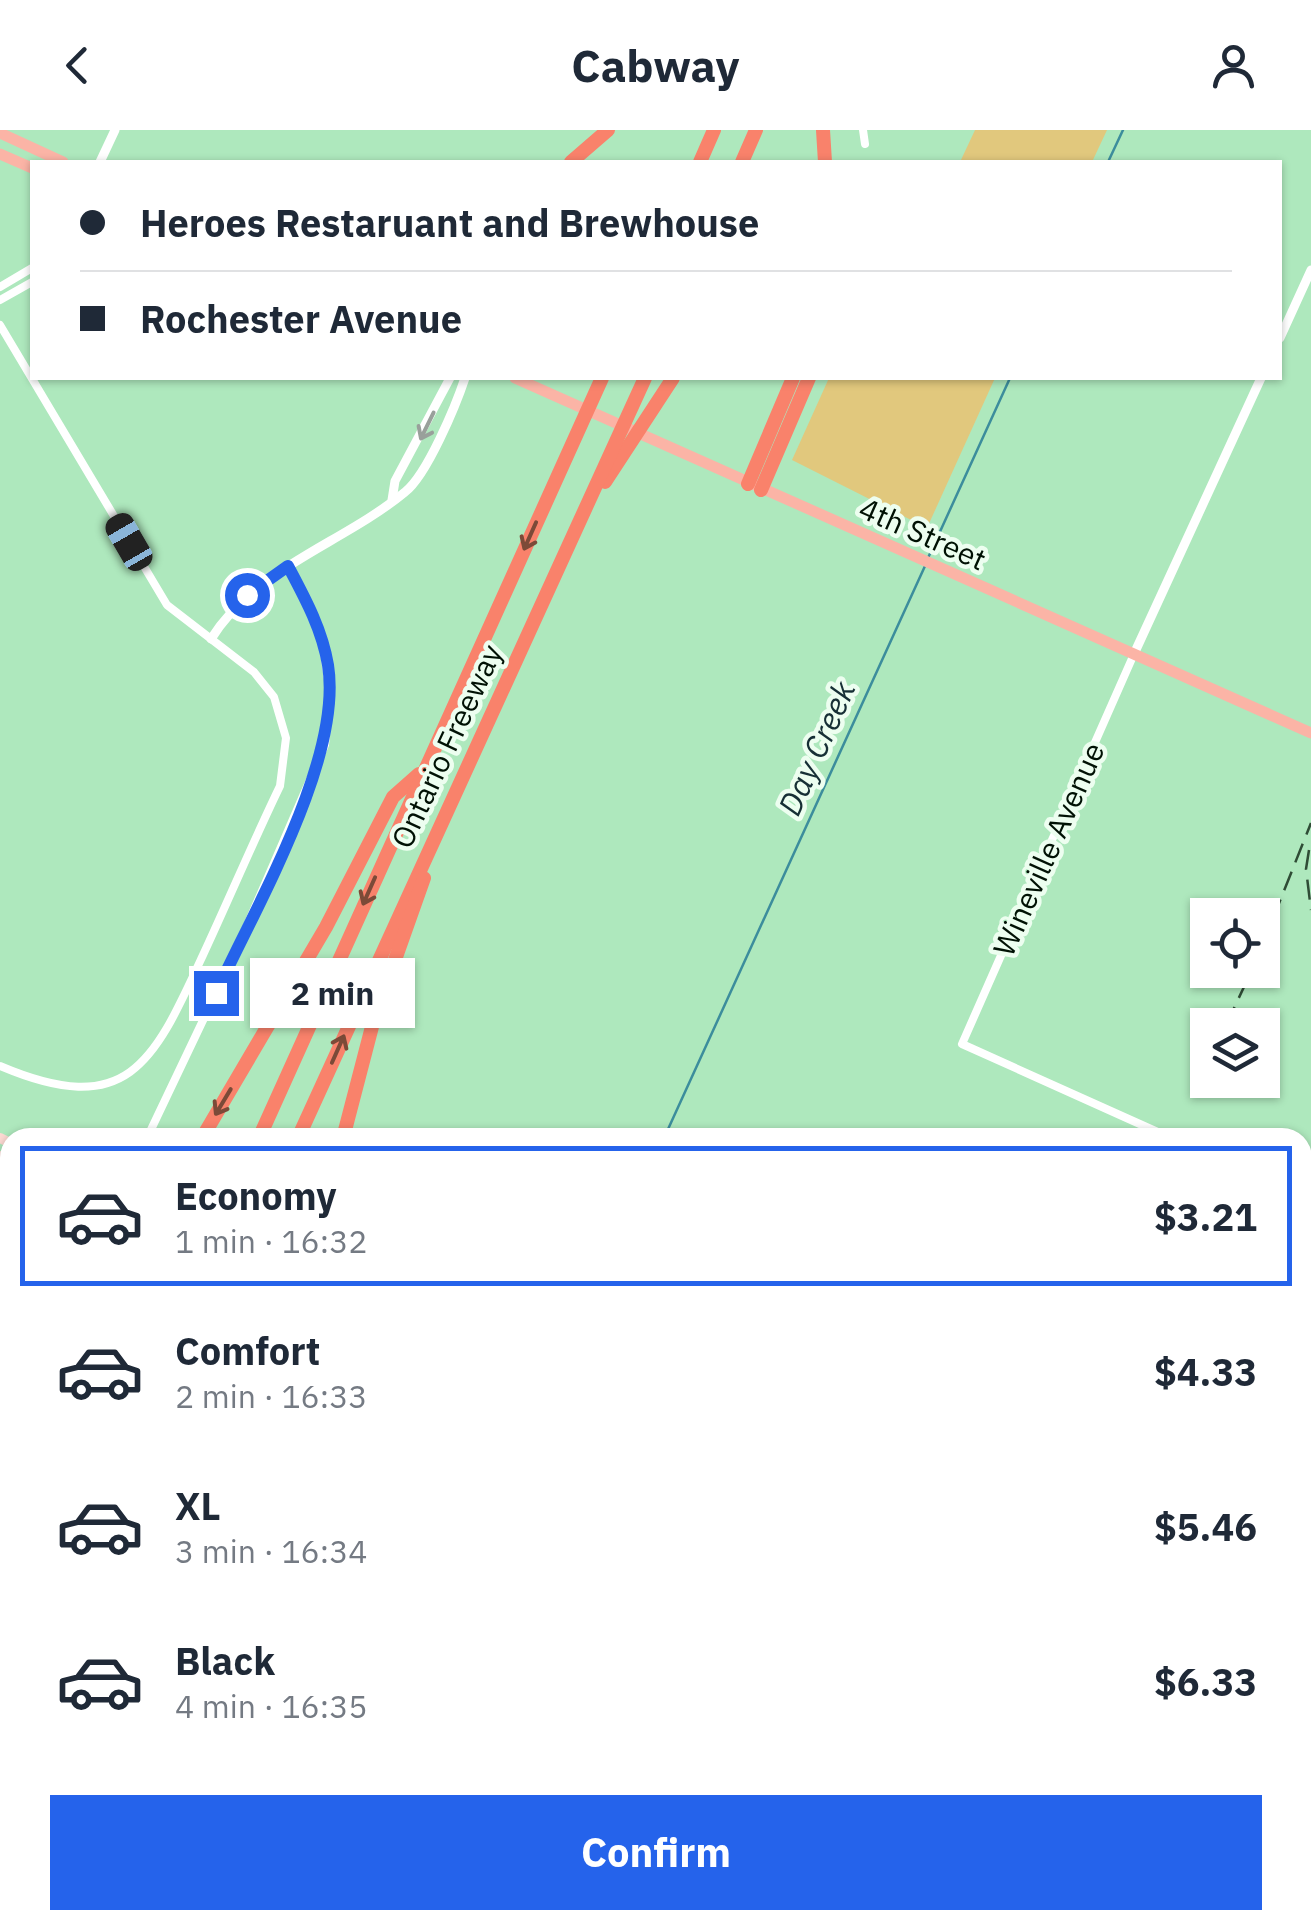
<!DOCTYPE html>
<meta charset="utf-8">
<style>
body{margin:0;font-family:"IBM Plex Sans",sans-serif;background:#f2f2f3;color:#1f2937;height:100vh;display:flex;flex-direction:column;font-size:38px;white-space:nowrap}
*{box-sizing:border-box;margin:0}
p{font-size:32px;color:#747a83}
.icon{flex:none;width:55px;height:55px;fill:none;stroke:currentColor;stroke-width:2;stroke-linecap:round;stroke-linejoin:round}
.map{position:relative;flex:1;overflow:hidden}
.details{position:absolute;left:0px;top:998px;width:1312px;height:802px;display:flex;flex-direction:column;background:#fff;border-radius:30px 30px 0 0;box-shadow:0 2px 8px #0004}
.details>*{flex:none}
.hud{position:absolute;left:30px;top:30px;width:1252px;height:220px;border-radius:0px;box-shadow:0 2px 8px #0004;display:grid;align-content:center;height:220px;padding:0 50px;background:#fff}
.fabs{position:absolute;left:1190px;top:768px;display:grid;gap:20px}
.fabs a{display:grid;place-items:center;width:90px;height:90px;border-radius:0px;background:#fff;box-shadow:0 2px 8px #0004;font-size:50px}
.end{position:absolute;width:45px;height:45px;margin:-22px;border:12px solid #2563eb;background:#fff;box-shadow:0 0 0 5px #fff}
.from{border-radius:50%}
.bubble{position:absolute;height:70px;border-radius:0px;background:#fff;box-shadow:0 2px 8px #0004;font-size:32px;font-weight:800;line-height:70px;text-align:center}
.car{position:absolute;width:30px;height:60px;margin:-30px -15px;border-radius:12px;box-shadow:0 0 8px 2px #0007;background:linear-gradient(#222 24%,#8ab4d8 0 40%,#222 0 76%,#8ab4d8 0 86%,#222 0)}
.hud b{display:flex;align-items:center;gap:35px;height:95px;font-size:38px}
.hud b+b{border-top:2px solid #e0e1e3}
.hud i{width:25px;height:25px;background:#1f2937}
ul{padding:18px 0 0;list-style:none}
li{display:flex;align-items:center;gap:30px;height:140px;margin:0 20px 15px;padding:0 30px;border:5px solid transparent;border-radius:0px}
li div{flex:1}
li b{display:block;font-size:38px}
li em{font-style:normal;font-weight:800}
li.current{border-color:#2563eb}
li>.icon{width:90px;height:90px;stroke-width:1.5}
.primary-button{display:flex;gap:20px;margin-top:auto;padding:20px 50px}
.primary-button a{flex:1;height:115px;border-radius:0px;background:#2563eb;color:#fff;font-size:40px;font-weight:800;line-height:115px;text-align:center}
header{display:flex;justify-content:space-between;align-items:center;height:130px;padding:0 50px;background:#fff;font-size:45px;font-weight:800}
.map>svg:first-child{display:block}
</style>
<header><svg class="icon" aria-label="back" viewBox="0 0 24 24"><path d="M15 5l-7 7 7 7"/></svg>Cabway<svg class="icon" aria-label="person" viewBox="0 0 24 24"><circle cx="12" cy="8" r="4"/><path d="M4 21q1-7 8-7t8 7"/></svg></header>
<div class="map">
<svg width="1311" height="1799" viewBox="0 0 1311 1799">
<rect width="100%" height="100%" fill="#aee8bd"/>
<g fill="#e1c87d">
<polygon points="975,0 1107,0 1092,32 960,32"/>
<polygon points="829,248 995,248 927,398 792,330"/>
</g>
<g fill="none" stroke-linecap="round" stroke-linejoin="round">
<g stroke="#3c8d9c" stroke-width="2.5">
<polyline points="1108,32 1123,0"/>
<polyline points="928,428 1010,248"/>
<polyline points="664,1008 925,436"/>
<polyline points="304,1799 309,1790"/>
</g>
<g stroke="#fff" stroke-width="8">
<polyline points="863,0 865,14"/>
<polyline points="0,157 32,138"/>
<polyline points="0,170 32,152"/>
<path d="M 0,195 L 167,475 L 254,542 L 274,567 L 286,608 L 280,656 C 253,712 229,769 203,825 C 154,931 129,991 0,936"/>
<polyline points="1134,524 962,914 1171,1008"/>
<polyline points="147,1008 236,821 325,615 330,564 322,508 288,436"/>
<polyline points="1302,1066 1311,1070"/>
<polyline points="1302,1434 1311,1415"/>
<polyline points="766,1790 787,1799"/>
<polyline points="378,1799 378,1790"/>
</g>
<g stroke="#fff" stroke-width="9">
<polyline points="100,32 115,0"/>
<polyline points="1280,208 1311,140"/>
<polyline points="392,370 395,351 450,248"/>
<path d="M 211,509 C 256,437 342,414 405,362 C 427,345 456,275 465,248"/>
<polyline points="1134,524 1261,248"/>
</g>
<g stroke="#fddad3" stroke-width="10">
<polyline points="0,1008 10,1013"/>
<polyline points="0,1026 10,1030"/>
<polyline points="1302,1604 1311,1607"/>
</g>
<g stroke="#fbb4a6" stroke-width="11">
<polyline points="0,3 63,32"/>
<polyline points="0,24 32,38"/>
<polyline points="515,248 1311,603"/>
</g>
<g stroke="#f9826b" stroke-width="14">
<polyline points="823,0 825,32"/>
<polyline points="571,32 608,0"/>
<polyline points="700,32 714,0"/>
<polyline points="742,32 756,0"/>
<polyline points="605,352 673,248"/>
<polyline points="748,354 793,248"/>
<polyline points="761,360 809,248"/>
<polyline points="202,1008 326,797 393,667 419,644"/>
<polyline points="259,1008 602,248"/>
<polyline points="298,1008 645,248"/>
<polyline points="343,1008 374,889 424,748"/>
<polyline points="0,1257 10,1255"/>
<polyline points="0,1296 10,1309"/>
<polyline points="0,1352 10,1356"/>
<polyline points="0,1366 10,1370"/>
<polyline points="0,1392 10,1396"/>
<polyline points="0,1525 10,1517"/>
<polyline points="0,1581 10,1560"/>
<polyline points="0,1660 10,1638"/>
<polyline points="895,1790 915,1799"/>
<polyline points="954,1790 974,1799"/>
<polyline points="985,1790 1002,1799"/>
<polyline points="2,1799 10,1785"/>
<polyline points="29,1799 35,1790"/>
</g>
<g stroke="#2f4c36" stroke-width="2.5" stroke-dasharray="20 10" stroke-linecap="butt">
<polyline points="1309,720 1306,739 1311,780"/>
<polyline points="1262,816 1311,693"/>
<polyline points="1226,895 1252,840"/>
<polyline points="1199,953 1208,935"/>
</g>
</g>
<defs><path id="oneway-shaft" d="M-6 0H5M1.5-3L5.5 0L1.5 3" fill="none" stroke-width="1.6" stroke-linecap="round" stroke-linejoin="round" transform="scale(2.5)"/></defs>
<use stroke="#99a09b" href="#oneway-shaft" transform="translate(427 296) rotate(116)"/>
<g stroke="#7c4a38">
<use href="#oneway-shaft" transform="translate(530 406) rotate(114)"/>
<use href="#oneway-shaft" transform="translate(369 761) rotate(114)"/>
<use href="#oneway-shaft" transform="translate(338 919) rotate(-66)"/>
<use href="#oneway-shaft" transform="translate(223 972) rotate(121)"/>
</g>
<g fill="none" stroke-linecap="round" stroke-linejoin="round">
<path stroke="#2563eb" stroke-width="12" d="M 216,863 C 256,776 343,628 328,535 C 322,499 305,468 288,436 L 247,465"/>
</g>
<g text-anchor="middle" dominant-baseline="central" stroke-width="9" stroke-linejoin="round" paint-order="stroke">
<g font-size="30" fill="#001104" stroke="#edfef0">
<text transform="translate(923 403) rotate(24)">4th Street</text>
<text transform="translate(446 616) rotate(-65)">Ontario Freeway</text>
<text transform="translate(1048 719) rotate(-66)">Wineville Avenue</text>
</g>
<g font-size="32" font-style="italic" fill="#162f35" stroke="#edfef0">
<text transform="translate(816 618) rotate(-66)">Day Creek</text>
</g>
</g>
</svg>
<div class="fabs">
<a><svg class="icon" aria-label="locate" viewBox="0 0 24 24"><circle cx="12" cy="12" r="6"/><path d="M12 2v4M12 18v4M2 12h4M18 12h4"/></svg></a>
<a><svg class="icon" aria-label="layers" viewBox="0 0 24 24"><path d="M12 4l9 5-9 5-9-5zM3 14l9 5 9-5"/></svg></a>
</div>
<i class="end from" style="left:247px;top:465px"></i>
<i class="end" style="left:216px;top:863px"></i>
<div class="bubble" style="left:250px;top:828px;width:165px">2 min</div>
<i class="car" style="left:129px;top:412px;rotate:330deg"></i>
<div class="hud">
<b><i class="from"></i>Heroes Restaruant and Brewhouse</b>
<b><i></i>Rochester Avenue</b>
</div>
<section class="details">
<ul>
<li class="current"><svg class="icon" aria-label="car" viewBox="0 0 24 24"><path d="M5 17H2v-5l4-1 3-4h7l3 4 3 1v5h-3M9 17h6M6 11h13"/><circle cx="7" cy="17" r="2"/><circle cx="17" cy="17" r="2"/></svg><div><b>Economy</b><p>1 min · 16:32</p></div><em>$3.21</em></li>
<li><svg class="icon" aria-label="car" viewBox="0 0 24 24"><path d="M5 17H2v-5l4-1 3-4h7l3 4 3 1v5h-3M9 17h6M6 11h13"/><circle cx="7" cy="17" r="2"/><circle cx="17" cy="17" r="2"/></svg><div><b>Comfort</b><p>2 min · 16:33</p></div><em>$4.33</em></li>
<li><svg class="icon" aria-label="car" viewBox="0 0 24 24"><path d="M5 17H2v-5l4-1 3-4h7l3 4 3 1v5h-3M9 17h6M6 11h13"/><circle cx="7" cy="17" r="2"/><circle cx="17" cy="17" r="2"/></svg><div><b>XL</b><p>3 min · 16:34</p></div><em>$5.46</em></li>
<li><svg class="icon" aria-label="car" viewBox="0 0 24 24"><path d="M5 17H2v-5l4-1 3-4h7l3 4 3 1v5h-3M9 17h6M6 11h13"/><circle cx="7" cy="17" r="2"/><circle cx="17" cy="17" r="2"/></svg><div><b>Black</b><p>4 min · 16:35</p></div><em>$6.33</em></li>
</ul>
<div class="primary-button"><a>Confirm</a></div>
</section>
</div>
